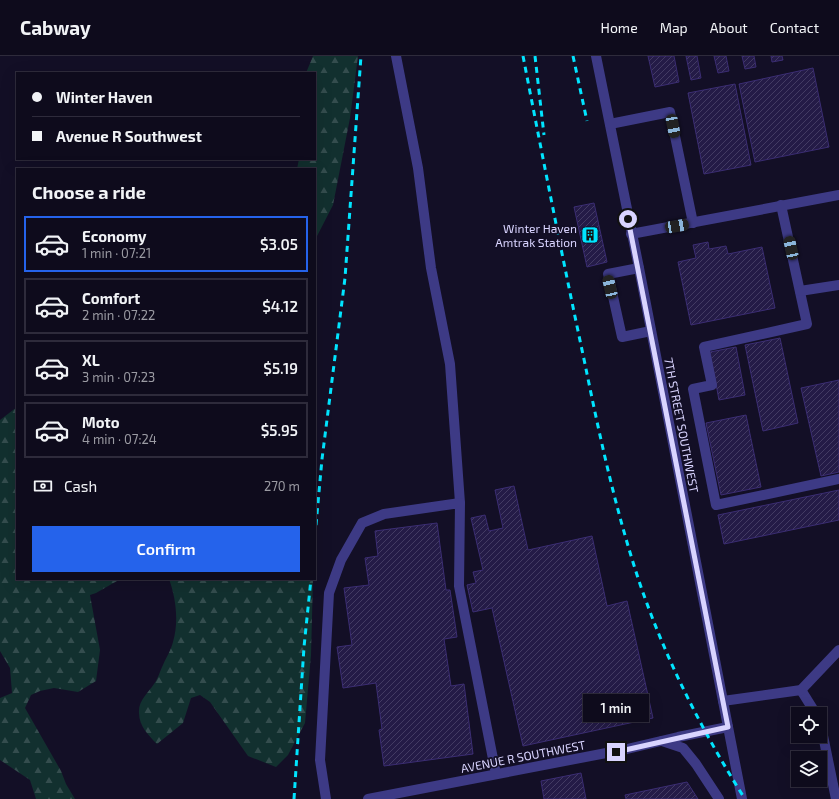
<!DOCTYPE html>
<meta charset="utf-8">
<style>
body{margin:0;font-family:"Exo 2",sans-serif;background:#1c1929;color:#f1f3f6;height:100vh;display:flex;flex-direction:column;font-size:15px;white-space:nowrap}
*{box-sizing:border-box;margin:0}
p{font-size:13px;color:#9b9ba3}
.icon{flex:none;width:22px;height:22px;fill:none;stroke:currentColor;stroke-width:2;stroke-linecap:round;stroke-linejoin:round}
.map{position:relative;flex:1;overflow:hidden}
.panel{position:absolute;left:16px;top:112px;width:300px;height:412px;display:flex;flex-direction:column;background:#0e0b1c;border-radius:0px;box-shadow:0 4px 16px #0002,0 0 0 1px #2e2b3b}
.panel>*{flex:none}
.guide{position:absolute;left:16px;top:16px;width:300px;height:88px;border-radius:0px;box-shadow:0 4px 16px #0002,0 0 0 1px #2e2b3b;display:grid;align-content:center;height:88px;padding:0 16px;background:#0e0b1c}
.controls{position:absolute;left:791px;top:651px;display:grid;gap:8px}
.controls a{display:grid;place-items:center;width:36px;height:36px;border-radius:0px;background:#0e0b1c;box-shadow:0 4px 16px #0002,0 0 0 1px #2e2b3b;font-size:20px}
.end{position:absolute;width:18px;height:18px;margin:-9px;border:5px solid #d9d4ff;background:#111;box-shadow:0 0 0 2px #111}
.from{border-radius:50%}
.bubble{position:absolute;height:28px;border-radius:0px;background:#0e0b1c;box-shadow:0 4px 16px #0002,0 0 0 1px #2e2b3b;font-size:13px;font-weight:600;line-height:28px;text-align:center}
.car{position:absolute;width:12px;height:24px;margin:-12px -6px;border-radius:5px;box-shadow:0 0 3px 1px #0007;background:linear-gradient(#222 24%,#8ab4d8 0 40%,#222 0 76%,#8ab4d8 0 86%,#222 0)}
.guide b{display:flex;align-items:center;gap:14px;height:38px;font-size:15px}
.guide b+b{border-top:1px solid #2e2b3b}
.guide i{width:10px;height:10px;background:#f1f3f6}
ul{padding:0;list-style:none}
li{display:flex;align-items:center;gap:12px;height:56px;margin:0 8px 6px;padding:0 8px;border:2px solid #2e2b3b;border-radius:0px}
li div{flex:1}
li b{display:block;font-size:15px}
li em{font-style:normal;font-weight:600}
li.current{border-color:#2563eb}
li>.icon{width:36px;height:36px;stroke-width:1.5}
h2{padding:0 16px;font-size:18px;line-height:48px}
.pay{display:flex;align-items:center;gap:10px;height:44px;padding:0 16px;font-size:15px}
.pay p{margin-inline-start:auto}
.button{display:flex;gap:8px;margin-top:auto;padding:8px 16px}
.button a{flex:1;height:46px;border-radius:0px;background:#2563eb;color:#fff;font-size:16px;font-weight:600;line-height:46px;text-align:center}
header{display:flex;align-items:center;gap:24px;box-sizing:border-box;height:56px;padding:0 20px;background:#0e0b1c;border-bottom:1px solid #2e2b3b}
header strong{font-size:19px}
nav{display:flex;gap:22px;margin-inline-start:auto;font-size:14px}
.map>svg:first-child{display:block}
</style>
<header>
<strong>Cabway</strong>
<nav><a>Home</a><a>Map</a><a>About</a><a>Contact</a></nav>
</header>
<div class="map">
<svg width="839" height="743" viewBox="0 0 839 743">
<defs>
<pattern id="forest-firs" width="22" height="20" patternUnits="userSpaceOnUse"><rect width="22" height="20" fill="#12302f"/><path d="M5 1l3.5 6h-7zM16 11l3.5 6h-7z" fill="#344d4e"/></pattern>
<pattern id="building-hatch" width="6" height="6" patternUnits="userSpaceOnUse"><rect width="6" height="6" fill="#241b47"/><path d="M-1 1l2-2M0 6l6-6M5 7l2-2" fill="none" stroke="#433b63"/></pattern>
</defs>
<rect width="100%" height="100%" fill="#130f26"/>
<g fill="url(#forest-firs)">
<polygon points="313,0 358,0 350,62 333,149 315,184 315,113 297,113 299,103 315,103 315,17 306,17"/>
<polygon points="17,351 17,523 119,523 117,525 96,537 90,539 100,594 96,625 78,636 54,632 40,635 31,639 25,652 61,715 66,728 75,743 36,743 30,724 0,704 0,642 12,637 10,612 0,595 0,364"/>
<path d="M 169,523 L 313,523 L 311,599 L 305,667 L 288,699 L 276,711 L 248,700 L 210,646 L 200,639 L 191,642 L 183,667 L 157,688 C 149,680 139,670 139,657 C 138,645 148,637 154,628 C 158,623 160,615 163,609 C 166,602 171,594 173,586 C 179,566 176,542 169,523 Z"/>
</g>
<g fill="url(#building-hatch)" stroke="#3b2d73">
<polygon points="648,0 674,0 679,26 655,31"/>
<polygon points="686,0 697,0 701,22 691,24"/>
<polygon points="714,0 726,0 729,15 718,17"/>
<polygon points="742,0 754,0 756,11 745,13"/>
<polygon points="771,0 782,0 783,4 772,6"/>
<polygon points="813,12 829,91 755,106 739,28"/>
<polygon points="735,28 751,109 704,118 688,37"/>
<polygon points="594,147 607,206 587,211 574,151"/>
<polygon points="708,186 709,193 726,190 728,198 762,191 775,252 691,269 678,206 696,202 693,189"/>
<polygon points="780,282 798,367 763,375 745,289"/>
<polygon points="736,291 745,339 719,344 710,296"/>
<polygon points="839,324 839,416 821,420 801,332"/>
<polygon points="746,359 761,431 721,439 706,367"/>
<polygon points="514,430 528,494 592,480 607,550 627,545 653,662 523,690 492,552 473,556 467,529 476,527 473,516 483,514 471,462 485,459 489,475 503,472 495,434"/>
<polygon points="839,434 839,464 724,488 718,459"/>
<polygon points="437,467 446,534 450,534 457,581 444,583 451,630 464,628 473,698 384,710 379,674 382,673 376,627 343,632 337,591 352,589 344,532 369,529 365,502 378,500 375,475"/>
<polygon points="581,717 586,743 544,743 541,725"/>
<polygon points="687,726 698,743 626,743 625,739"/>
</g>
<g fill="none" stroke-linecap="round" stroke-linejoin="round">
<g stroke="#3d3a85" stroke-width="10">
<polyline points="396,0 418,112 431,212 450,308 460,447"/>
<polyline points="596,0 639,212 742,743"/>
<polyline points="610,68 670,56 693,167"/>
<polyline points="781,149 807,268 704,291 712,329 693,333 716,449 839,423"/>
<polyline points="631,178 839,139"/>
<polyline points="639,212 608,218 622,281 651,275"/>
<polyline points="800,235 839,229"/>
<polyline points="801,634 816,658"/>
<polyline points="723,645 801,634 839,594"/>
<polyline points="820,665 836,743"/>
<polyline points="662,685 683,692 696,708 719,743"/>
<polyline points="326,743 320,704 329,537 341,504 362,467 384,458 460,447 459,530 496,718"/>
<polyline points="368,743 627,693 678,681 728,671"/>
</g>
<g stroke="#00e5ff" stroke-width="3" stroke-dasharray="6 5" stroke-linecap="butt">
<path d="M 523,0 C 543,103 563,205 585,308 C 600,382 616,456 640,528 C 666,604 702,675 745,743"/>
<polyline points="535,0 544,79"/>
<polyline points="573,0 587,65"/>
<polyline points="315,480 322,403 345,222 361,0"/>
<polyline points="294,743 304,591 311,523"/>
</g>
</g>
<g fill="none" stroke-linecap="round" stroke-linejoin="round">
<polyline stroke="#d9d4ff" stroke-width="5" points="616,696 728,671 628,163"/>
</g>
<defs>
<g id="building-square" transform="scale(0.9)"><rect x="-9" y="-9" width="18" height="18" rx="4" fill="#00e5ff" stroke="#130f26"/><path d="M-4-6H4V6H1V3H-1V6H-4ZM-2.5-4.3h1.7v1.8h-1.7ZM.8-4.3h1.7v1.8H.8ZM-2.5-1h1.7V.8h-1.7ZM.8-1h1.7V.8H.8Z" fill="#111"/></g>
</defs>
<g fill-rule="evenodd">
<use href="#building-square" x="590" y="179"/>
</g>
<g text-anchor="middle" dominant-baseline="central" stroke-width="3.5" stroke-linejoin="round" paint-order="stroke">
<g font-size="12" fill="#d9d4ff" stroke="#130f26" text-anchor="end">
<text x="577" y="172">Winter Haven<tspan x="577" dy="14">Amtrak Station</tspan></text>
</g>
<g font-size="12" fill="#d9d4ff" stroke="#130f26">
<text transform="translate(682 369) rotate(79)">7TH STREET SOUTHWEST</text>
<text transform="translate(523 700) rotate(-11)">AVENUE R SOUTHWEST</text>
</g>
</g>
</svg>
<div class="controls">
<a><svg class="icon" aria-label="locate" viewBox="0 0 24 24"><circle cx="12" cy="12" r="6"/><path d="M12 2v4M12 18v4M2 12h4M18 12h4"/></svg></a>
<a><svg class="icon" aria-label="layers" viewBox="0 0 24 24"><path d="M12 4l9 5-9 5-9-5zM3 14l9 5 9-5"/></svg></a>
</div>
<i class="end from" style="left:628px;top:163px"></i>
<i class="end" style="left:616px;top:696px"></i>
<div class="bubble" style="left:583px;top:638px;width:66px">1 min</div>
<i class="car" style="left:673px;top:70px;rotate:169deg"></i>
<i class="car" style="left:677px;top:170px;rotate:80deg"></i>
<i class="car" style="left:791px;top:192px;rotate:348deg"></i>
<i class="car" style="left:610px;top:231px;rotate:347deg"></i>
<div class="guide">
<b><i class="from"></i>Winter Haven</b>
<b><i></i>Avenue R Southwest</b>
</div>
<section class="panel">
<h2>Choose a ride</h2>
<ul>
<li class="current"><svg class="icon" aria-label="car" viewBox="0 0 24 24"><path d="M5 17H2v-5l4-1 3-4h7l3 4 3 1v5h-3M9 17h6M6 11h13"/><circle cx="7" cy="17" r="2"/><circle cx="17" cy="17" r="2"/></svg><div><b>Economy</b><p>1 min · 07:21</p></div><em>$3.05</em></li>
<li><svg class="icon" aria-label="car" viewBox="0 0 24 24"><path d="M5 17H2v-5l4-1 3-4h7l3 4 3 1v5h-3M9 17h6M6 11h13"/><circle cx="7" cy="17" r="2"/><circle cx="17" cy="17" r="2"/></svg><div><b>Comfort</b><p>2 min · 07:22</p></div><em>$4.12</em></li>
<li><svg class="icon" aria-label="car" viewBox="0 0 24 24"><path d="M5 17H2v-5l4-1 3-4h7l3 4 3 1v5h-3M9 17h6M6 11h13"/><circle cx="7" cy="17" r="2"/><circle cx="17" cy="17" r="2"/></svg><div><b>XL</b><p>3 min · 07:23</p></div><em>$5.19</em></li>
<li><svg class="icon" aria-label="car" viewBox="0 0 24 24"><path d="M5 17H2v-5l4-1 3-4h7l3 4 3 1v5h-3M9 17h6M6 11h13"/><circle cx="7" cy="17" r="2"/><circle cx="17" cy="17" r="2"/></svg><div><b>Moto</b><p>4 min · 07:24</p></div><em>$5.95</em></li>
</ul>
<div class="pay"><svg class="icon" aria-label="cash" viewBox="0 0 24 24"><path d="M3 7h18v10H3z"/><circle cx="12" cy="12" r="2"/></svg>Cash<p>270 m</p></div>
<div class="button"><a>Confirm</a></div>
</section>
</div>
